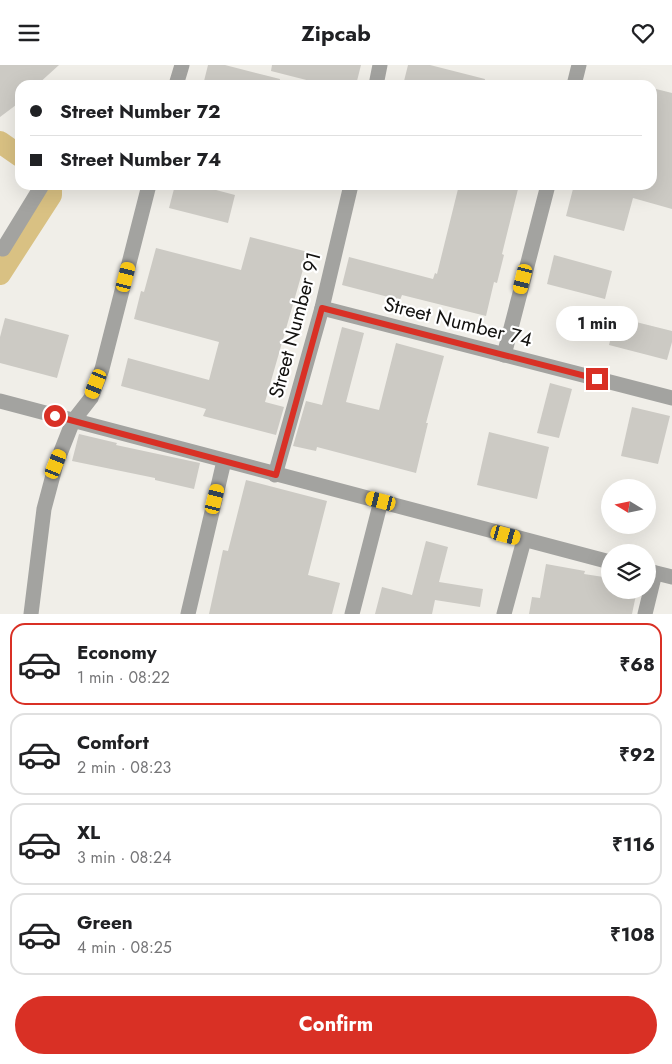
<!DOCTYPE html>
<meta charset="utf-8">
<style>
body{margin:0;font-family:Jost,sans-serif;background:#f6f6f6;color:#202124;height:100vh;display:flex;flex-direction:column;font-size:19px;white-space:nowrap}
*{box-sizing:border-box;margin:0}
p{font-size:16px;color:#757577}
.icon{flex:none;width:28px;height:28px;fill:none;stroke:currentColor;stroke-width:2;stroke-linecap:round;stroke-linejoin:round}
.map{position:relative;height:549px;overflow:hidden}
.sheet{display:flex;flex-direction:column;background:#fff;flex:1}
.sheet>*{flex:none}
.hud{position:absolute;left:15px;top:15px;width:642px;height:110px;border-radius:15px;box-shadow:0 5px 20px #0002;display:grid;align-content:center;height:110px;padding:0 15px;background:#fff}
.needle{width:32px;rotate:280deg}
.buttons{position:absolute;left:601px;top:414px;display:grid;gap:10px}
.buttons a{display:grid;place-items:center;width:55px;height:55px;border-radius:50%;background:#fff;box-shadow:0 5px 20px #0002;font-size:25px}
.end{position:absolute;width:22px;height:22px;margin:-11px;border:6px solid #d93025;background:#fff;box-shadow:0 0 0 2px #fff}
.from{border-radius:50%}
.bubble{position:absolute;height:35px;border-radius:18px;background:#fff;box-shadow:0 5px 20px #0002;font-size:16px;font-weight:700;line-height:35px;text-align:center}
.car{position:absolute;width:15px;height:30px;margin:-15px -8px;border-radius:6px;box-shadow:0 0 4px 1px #0007;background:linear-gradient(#f5c518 24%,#345 0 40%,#f5c518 0 76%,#345 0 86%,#f5c518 0)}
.hud b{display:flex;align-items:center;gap:18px;height:48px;font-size:19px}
.hud b+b{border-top:1px solid #e0e0e0}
.hud i{width:12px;height:12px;background:#202124}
ul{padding:9px 0 0;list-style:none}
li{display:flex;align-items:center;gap:15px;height:82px;margin:0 10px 8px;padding:0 5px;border:2px solid #e0e0e0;border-radius:15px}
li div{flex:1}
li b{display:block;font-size:19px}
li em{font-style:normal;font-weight:700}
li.on{border-color:#d93025}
li>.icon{width:45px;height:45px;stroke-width:1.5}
.cta{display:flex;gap:10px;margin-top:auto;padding:10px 15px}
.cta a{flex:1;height:58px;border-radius:30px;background:#d93025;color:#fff;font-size:20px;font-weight:700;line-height:58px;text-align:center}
header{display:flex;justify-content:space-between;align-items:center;height:65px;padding:0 15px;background:#fff;font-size:22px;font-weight:700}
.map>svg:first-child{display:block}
</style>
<header><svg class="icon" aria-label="menu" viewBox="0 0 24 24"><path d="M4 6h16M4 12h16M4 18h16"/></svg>Zipcab<svg class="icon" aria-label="heart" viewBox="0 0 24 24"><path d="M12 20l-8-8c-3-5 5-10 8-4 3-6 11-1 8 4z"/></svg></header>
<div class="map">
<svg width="672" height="549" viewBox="0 0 672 549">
<rect width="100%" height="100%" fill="#f0eee8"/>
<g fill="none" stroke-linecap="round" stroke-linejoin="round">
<g stroke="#d9c183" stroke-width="22">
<polyline points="0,77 20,91"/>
<polyline points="0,209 51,130 51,120"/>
</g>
</g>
<g fill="#cccac4">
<polygon points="0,0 59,0 37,20 20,20 20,37 0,52"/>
<polygon points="208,0 225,0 280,14 279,20 203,20"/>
<polygon points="272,0 361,0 356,20 326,20 271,6"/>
<polygon points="408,0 430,0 485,14 484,20 403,20"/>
<polygon points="652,23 672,28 672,144 633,133 624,166 566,151 574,120 652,120"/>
<polygon points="175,120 197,120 235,130 228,158 169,143"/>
<polygon points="459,120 519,120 502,189 504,190 497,218 494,217 486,251 402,230 400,235 342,220 349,192 433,214 435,208 437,209"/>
<polygon points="250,172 308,187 265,337 284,342 276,370 203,351 206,344 121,321 128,293 209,315 219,277 134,254 141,226 144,227 156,183 241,205"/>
<polygon points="554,190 612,206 605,234 547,219"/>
<polygon points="616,252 672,266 672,277 667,295 609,280"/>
<polygon points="5,253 69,270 57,313 0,298 0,272"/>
<polygon points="342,262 364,268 346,337 379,345 396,278 444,291 426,358 428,358 416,408 317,382 316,386 293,381 306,336 322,340"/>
<polygon points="550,318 572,324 559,373 537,368"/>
<polygon points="632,342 670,351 658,399 621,391"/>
<polygon points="489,367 549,382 537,434 477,420"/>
<polygon points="79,369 117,378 116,380 200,398 194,424 155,415 155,413 72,396"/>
<polygon points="246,415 327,436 308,510 340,518 332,549 209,549 223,485 228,486"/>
<polygon points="426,476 448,482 439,517 483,524 480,542 435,535 432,549 375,549 382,522 412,530"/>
<polygon points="546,499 585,506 584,509 610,513 610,525 637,525 632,549 529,549 532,532 540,533"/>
</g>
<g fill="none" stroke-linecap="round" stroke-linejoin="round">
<g stroke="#a3a3a0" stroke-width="15">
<polyline points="176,20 182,0"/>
<polyline points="376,20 380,0"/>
<polyline points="574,20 579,0"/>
<polyline points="3,184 41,122"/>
<polyline points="322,243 672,333"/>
<polyline points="504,290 548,120"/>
<polyline points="0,336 610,497"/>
<polyline points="275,410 322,243 351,120"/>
<polyline points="648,506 672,512"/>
<polyline points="31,549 44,444 56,399 73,356 91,333 102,304 149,120"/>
<polyline points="188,549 224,396"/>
<polyline points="352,549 381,436"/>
<polyline points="504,549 524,475"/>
<polyline points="645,549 655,508"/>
</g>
</g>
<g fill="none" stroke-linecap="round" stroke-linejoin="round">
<polyline stroke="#d93025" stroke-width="6" points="55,351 276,410 322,243 597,314"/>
</g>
<g text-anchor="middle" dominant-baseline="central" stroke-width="4.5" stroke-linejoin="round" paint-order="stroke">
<g font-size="20" fill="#12110f" stroke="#fff">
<text transform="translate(458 257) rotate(14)">Street Number 74</text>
<text transform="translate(295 260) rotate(-75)">Street Number 91</text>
</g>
</g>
</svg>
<div class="buttons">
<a><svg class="needle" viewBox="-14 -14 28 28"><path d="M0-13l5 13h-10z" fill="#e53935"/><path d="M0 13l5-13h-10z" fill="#757577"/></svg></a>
<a><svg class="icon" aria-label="layers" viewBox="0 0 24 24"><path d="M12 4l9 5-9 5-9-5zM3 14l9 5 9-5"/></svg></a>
</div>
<i class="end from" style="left:55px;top:351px"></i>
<i class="end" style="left:597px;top:314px"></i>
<div class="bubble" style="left:556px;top:241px;width:82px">1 min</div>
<i class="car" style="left:126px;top:212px;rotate:14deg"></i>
<i class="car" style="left:523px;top:214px;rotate:194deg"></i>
<i class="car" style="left:96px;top:319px;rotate:202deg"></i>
<i class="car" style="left:56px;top:399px;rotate:22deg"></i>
<i class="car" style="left:215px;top:434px;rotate:14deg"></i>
<i class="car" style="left:381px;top:436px;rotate:284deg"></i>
<i class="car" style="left:506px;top:470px;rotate:105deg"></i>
<div class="hud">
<b><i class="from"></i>Street Number 72</b>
<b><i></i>Street Number 74</b>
</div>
</div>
<section class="sheet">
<ul>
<li class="on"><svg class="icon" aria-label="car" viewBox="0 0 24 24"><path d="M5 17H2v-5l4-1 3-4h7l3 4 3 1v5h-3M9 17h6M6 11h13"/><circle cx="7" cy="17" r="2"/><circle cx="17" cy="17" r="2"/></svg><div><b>Economy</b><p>1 min · 08:22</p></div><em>₹68</em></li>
<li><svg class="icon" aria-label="car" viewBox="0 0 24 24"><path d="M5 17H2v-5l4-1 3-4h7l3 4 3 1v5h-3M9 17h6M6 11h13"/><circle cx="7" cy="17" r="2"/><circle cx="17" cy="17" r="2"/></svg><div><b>Comfort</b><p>2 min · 08:23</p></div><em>₹92</em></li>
<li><svg class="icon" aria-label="car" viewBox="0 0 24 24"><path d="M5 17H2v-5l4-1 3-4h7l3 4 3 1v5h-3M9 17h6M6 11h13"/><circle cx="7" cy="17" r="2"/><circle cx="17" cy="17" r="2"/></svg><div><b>XL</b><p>3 min · 08:24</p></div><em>₹116</em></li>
<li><svg class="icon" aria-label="car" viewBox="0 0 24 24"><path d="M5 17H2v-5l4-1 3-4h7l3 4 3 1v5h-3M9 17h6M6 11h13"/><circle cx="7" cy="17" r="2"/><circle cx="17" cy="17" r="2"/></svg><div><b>Green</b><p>4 min · 08:25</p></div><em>₹108</em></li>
</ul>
<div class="cta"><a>Confirm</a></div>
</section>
